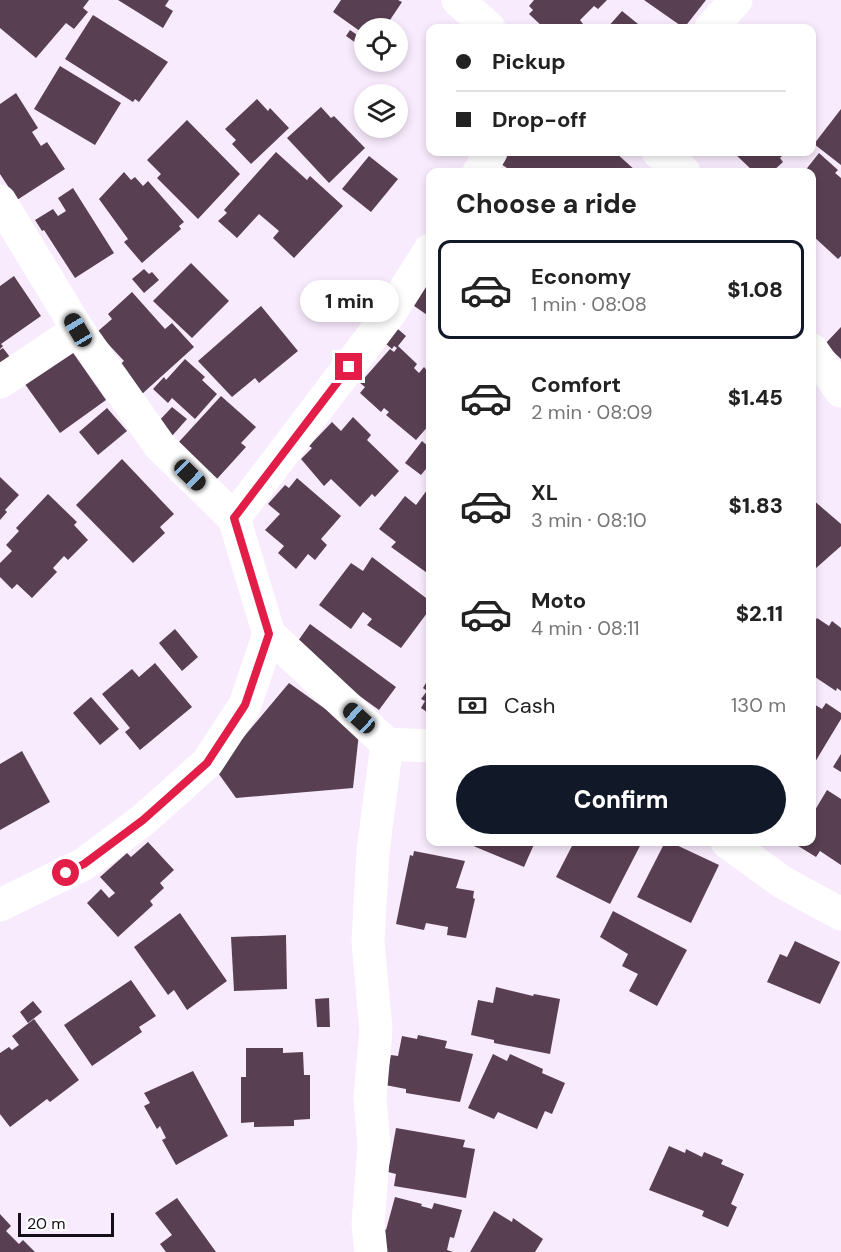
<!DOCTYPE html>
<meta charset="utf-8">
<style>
body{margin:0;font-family:"DM Sans",sans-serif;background:#f2f2f2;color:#222;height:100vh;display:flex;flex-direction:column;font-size:22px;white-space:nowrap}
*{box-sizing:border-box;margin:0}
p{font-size:20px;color:#767676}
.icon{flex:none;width:33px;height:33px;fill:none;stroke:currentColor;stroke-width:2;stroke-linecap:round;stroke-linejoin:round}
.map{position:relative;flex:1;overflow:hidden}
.panel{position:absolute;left:426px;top:168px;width:390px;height:678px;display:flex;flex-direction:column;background:#fff;border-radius:12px;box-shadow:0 3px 9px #0003}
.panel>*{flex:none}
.guide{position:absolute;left:426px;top:24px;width:390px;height:132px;border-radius:12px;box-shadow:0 3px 9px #0003;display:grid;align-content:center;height:132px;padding:0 30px;background:#fff}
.tools{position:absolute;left:354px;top:18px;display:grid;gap:12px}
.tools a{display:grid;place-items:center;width:54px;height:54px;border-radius:50%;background:#fff;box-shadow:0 3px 9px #0003;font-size:30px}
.scale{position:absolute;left:18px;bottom:15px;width:96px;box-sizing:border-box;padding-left:6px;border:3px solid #150e18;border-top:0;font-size:16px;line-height:21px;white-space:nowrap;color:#150e18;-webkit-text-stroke:4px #fff;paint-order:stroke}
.end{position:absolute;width:27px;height:27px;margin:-14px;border:8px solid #e11d48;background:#fff;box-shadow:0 0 0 3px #fff}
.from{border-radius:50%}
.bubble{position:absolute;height:42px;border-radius:21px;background:#fff;box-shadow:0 3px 9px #0003;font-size:20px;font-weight:800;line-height:42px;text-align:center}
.car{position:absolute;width:18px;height:36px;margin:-18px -9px;border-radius:8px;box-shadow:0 0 4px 2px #0007;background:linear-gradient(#222 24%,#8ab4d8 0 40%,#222 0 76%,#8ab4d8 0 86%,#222 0)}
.guide b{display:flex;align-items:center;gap:21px;height:57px;font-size:22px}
.guide b+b{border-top:2px solid #e0e0e0}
.guide i{width:15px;height:15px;background:#222}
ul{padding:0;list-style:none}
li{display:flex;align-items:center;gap:18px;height:99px;margin:0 12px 9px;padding:0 18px;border:3px solid transparent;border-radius:12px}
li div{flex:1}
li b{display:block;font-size:22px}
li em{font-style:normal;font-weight:800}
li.current{border-color:#111827}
li>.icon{width:54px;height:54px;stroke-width:1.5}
h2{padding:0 30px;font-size:27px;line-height:72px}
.pay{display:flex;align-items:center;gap:15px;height:66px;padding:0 30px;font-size:22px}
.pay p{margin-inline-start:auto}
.button{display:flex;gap:12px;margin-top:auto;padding:12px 30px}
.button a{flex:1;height:69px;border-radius:36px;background:#111827;color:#fff;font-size:24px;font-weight:800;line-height:69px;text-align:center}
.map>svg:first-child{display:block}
</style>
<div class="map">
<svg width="841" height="1252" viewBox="0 0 841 1252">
<rect width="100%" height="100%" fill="#f8ebfd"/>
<g fill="#593f52">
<polygon points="0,0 89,0 83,8 88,12 74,29 66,23 36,58 0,28"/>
<polygon points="118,0 169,0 165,6 173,11 163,28"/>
<polygon points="341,0 398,0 402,2 386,26 390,28 364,28 364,34 333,12"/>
<polygon points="534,0 607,0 598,9 594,6 580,20 583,24 579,28 544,28 529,14 533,10 529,6"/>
<polygon points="644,0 706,0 684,28"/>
<polygon points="622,11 643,28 607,28"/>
<polygon points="93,15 168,62 139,102 135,99 133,102 65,59"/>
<polygon points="350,30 360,37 356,43 346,36"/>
<polygon points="60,66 121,103 95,145 34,109"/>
<polygon points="16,93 38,128 32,132 41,146 47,142 65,169 17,200 0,174 0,104"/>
<polygon points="257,99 268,111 270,108 289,128 251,164 232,144 236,140 225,129"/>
<polygon points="321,107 331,118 334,116 365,148 329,183 287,138"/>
<polygon points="841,109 841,165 814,144"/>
<polygon points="187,120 240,174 198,219 157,178 161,174 147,160"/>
<polygon points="276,152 307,180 310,176 343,206 294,258 273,238 279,231 259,214 237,238 218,221 227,213 224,210"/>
<polygon points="510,152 615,152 636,171 513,172 501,164"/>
<polygon points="733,152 786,152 780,158 783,162 772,172 754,172"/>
<polygon points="819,153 838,170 835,173 841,178 841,256 838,259 812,235 812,172 804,172"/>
<polygon points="369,156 398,179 371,212 342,189"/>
<polygon points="124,172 131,180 135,177 143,186 148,181 184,222 179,226 181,229 142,263 124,242 128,239 99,199"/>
<polygon points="73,188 114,253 75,278 44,230 42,231 35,220 53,209 58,216 66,211 58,198"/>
<polygon points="191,263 229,301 192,338 153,301"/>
<polygon points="430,267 430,317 407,301"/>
<polygon points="144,269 149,274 152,272 159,280 144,293 132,279"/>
<polygon points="14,276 41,316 1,344 3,346 0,349 0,286"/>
<polygon points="132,292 165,329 172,323 194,347 142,394 117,367 124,361 97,332 112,319 108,314"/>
<polygon points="261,306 298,351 259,383 255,378 232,397 198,361"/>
<polygon points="392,324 406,336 398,346 417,364 414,368 419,373 424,367 430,374 430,424 416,440 386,415 389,412 384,408 381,412 360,393 365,387 360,383 390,349 394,352 397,348 394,346 392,349 379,338"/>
<polygon points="841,327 841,359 825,344"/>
<polygon points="69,347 106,400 60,433 22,380"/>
<polygon points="3,348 10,357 0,363 0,350"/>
<polygon points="185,359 205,377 202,380 217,394 195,419 172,398 168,403 153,389 164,377 166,380"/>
<polygon points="221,396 256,427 241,443 246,447 216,480 177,444"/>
<polygon points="172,407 187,419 172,436 157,423"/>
<polygon points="107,408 127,431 98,455 79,432"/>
<polygon points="353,417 371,435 367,440 399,471 375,497 372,494 360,507 331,479 324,486 301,459 312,448 309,446 332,422 341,431"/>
<polygon points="422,441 430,448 430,464 421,475 405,463"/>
<polygon points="122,459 174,514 160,527 165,533 133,563 76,505"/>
<polygon points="0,477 19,495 5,510 7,512 0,520"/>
<polygon points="297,478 341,516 321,539 327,545 315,560 308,554 296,569 278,553 284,546 265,530 280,514 268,504 285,485 289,488"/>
<polygon points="430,486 430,575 391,547 396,542 379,529 405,496 416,505"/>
<polygon points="48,494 77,522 74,525 88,540 68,560 64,556 53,568 57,572 32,598 17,584 12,589 0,577 0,563 12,551 6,545 19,531 16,528"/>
<polygon points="812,499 841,524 841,546 815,569 812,566"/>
<polygon points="372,557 430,601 430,609 401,648 367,625 372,619 363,612 351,629 319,605 351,563 363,571"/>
<polygon points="817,618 829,626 832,621 841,628 841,691 837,688 836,691 812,675 815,670 812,668 812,626"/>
<polygon points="310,624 396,687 379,710 293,648"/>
<polygon points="175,629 198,657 182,671 159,643"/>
<polygon points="155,663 192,707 140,750 125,732 130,728 102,694 132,669 139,677"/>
<polygon points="430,676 430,714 421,708 425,701 421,699 427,691 423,688"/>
<polygon points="289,683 359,733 353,788 236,798 216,770"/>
<polygon points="91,697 119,729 100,745 73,713"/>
<polygon points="812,703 822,709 826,703 841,713 841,719 812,767"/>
<polygon points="22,751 50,802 0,830 0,764"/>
<polygon points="841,754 841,772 833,767"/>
<polygon points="827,790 841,799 841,865 820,851 816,857 795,844 796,842 812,842 812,824 815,821 812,815"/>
<polygon points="148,842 174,870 160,883 164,888 150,901 153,905 118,937 87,903 101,889 109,898 115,893 100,877 127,853 131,857"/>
<polygon points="472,842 535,842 524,867 471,845"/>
<polygon points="574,842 642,842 610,904 556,877"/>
<polygon points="665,842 670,842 719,865 691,923 637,897"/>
<polygon points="414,851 465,861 456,888 474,891 473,898 475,899 466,938 447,935 448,927 426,923 424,930 396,924 410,855 413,856"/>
<polygon points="613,911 687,950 657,1006 629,991 638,974 622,966 628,954 600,937"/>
<polygon points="180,913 227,981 187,1010 174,990 168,995 134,947"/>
<polygon points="286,935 287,989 234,991 231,937"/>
<polygon points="795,941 840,962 820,1004 767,982 780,954 787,957"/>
<polygon points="131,980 156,1016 139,1027 142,1032 92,1066 64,1025"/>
<polygon points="496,987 533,996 534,994 560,999 550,1054 494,1043 494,1040 471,1035 478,1000 493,1003"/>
<polygon points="329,998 330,1027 317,1027 315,999"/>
<polygon points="33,1001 42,1012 28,1023 20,1012"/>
<polygon points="34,1019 79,1080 50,1102 47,1099 10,1127 0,1114 0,1053 9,1047 12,1050 19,1045 12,1036"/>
<polygon points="418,1035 447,1041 445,1048 473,1054 460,1102 406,1093 406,1089 385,1085 391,1055 398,1056 402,1036 417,1039"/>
<polygon points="246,1048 283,1048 283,1053 303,1052 304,1075 310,1075 310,1119 294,1120 294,1126 254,1127 254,1122 241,1123 241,1077 246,1077"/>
<polygon points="493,1054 507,1061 510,1054 543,1069 542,1073 565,1083 552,1114 545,1111 537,1129 498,1112 494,1119 468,1108"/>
<polygon points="193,1071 228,1136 176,1165 162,1140 166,1138 160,1126 157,1129 144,1106 150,1103 144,1093"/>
<polygon points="396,1128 465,1140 463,1147 475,1149 466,1198 394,1186 396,1174 388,1172"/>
<polygon points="669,1146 685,1153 686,1149 702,1157 704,1152 723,1160 721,1164 744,1174 731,1204 737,1207 728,1227 702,1216 704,1211 649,1190"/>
<polygon points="395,1197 422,1204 421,1206 432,1209 434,1203 462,1210 454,1238 450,1237 447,1250 453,1252 387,1252 378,1249 383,1229 386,1230"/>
<polygon points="177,1198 216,1252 166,1252 160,1244 172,1235 155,1213"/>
<polygon points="494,1211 512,1222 513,1218 543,1239 535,1252 470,1252"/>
<polygon points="0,1214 11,1226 6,1231 19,1244 23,1240 35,1252 0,1252"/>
</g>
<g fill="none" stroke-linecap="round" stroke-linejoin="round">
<g stroke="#fff" stroke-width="33">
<polyline points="458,0 489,28"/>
<polyline points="711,28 736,0"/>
<polyline points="658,152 684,172"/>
<polyline points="479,172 491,152"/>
<polyline points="0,201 78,330 160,446 234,518 269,634 245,705 207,763 143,820 84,864 0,905"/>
<polyline points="812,350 841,391"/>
<polyline points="0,382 78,330"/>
<polyline points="234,518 392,310 430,250"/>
<polyline points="269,634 387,744 430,746"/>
<polyline points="727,842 782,882 841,914"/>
<polyline points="371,1252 368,1224 374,1146 370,1097 376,1030 368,942 373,851 387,744"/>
</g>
</g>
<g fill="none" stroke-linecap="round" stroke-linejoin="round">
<polyline stroke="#e11d48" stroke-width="8" points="66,873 84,864 143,820 207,763 245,705 269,634 234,518 349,367"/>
</g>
</svg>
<div class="tools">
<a><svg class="icon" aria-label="locate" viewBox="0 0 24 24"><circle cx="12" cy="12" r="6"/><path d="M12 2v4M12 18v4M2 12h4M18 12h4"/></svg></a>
<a><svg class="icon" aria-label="layers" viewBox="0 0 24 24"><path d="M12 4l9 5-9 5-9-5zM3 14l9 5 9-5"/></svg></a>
</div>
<div class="scale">20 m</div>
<i class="end from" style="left:66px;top:873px"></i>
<i class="end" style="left:349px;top:367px"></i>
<div class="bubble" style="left:300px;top:280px;width:99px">1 min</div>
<i class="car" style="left:78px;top:330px;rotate:329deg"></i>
<i class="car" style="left:190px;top:475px;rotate:134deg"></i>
<i class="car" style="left:359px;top:718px;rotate:312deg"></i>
<div class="guide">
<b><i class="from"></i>Pickup</b>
<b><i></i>Drop-off</b>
</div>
<section class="panel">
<h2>Choose a ride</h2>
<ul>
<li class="current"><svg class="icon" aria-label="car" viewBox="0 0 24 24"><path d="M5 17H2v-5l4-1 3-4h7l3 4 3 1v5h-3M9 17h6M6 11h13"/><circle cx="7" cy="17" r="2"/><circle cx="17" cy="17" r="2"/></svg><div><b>Economy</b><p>1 min · 08:08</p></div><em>$1.08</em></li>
<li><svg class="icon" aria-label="car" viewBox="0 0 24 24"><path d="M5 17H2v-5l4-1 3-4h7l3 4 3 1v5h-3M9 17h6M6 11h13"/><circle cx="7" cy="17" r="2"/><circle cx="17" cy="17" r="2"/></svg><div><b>Comfort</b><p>2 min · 08:09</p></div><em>$1.45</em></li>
<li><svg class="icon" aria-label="car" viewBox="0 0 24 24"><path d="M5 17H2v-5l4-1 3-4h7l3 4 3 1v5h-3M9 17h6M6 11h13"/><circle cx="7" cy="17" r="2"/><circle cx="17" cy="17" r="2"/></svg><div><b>XL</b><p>3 min · 08:10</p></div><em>$1.83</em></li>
<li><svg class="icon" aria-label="car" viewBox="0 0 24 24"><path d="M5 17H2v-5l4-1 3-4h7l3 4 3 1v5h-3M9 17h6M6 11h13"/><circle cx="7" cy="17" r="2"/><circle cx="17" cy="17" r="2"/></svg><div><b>Moto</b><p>4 min · 08:11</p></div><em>$2.11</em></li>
</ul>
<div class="pay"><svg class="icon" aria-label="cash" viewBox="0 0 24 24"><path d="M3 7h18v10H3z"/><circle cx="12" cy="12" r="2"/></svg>Cash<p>130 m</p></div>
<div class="button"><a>Confirm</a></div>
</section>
</div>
